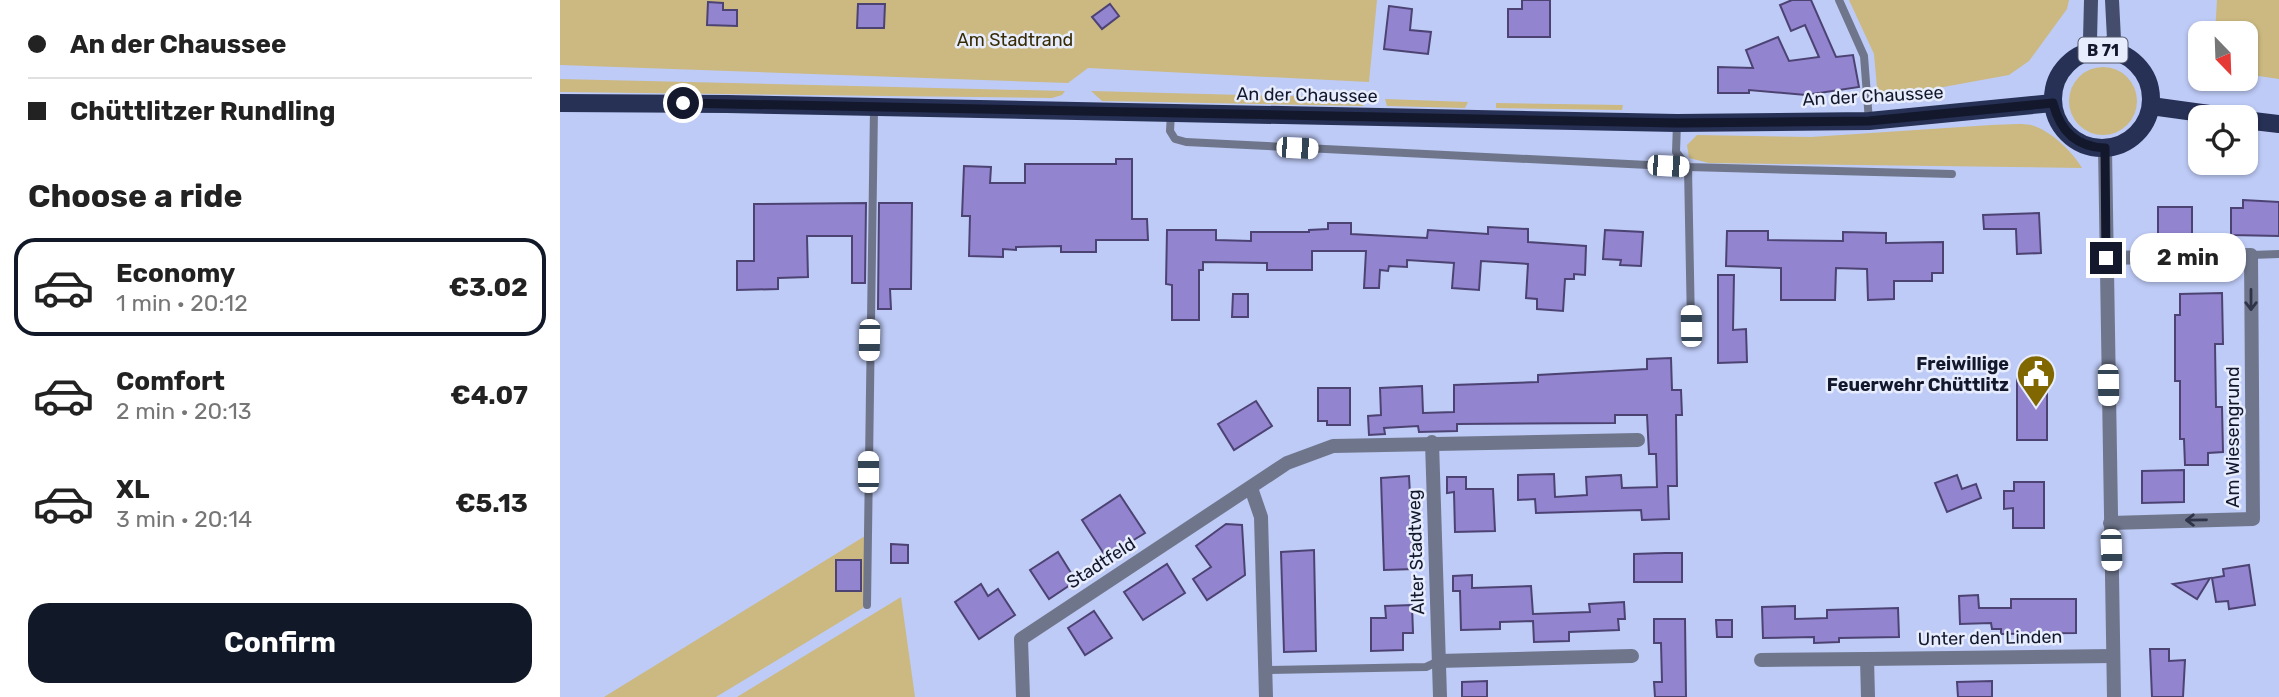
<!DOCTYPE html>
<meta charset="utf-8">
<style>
body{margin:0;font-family:Rubik,sans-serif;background:#f2f2f2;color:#222;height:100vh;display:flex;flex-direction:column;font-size:26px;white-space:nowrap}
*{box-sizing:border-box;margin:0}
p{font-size:23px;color:#767676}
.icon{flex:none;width:38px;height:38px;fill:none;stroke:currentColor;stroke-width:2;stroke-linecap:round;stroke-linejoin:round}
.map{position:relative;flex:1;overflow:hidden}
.side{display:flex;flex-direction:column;background:#fff;width:560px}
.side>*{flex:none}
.banner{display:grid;align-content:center;height:154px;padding:0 28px;background:#fff}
.needle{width:46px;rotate:157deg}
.fabs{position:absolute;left:1628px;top:21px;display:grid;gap:14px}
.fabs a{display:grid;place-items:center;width:70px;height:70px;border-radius:14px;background:#fff;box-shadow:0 2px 5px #0004;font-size:35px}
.end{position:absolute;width:32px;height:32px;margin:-16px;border:9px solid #13182c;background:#fff;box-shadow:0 0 0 4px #fff}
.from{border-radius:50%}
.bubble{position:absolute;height:49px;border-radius:21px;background:#fff;box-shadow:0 2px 5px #0004;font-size:23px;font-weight:700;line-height:49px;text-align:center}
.car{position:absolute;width:21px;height:42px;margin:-21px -10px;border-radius:9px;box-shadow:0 0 5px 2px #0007;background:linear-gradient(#fff 24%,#345 0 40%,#fff 0 76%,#345 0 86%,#fff 0)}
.banner b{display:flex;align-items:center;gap:24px;height:66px;font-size:26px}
.banner b+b{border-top:2px solid #e0e0e0}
.banner i{width:18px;height:18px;background:#222}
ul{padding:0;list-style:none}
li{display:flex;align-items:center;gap:21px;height:98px;margin:0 14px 10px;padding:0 14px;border:4px solid transparent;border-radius:21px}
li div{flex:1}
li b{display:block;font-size:26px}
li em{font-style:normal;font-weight:700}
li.current{border-color:#111827}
li>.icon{width:63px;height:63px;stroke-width:1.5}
h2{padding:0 28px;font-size:32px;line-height:84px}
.cta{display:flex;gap:14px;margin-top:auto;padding:14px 28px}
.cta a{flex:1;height:80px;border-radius:21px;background:#111827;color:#fff;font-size:28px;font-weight:700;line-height:80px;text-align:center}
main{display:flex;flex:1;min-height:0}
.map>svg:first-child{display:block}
</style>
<main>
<section class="side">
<div class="banner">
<b><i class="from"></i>An der Chaussee</b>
<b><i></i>Chüttlitzer Rundling</b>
</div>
<h2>Choose a ride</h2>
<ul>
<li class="current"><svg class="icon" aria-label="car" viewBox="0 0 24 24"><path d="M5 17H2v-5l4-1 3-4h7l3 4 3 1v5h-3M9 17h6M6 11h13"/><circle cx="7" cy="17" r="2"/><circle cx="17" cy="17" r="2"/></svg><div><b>Economy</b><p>1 min · 20:12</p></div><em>€3.02</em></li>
<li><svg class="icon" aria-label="car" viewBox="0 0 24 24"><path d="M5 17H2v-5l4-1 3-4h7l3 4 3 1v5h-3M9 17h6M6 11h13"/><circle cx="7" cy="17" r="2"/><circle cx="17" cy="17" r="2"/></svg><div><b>Comfort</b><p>2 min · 20:13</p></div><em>€4.07</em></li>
<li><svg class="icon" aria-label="car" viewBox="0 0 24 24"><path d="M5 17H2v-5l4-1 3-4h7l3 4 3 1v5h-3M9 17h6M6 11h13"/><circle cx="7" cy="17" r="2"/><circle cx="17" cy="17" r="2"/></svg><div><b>XL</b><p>3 min · 20:14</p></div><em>€5.13</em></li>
</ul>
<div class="cta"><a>Confirm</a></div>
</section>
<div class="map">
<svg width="1719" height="697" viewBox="0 0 1719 697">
<rect width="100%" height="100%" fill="#becbf7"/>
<g fill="#cbb981">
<polygon points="0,0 817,0 809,82 528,68 508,83 0,65"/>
<polygon points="1289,0 1509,0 1507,9 1469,61 1449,75 1318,99 1314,54"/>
<polygon points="1657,0 1719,0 1719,79 1685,74 1685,33 1655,33"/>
<circle cx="1543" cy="101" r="34"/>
<polygon points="0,79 505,91 502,95 492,98 0,92"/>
<polygon points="531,91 804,98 803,106 542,101"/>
<polygon points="825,99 908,102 905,108 827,106"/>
<polygon points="936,103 1063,105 1062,110 936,108"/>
<path d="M 1431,125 C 1443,125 1459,123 1471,125 C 1490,130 1512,151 1522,168 L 1149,163 L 1129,158 L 1127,145 L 1137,135 L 1251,137 Z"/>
<polygon points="305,536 303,608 156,697 44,697"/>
<polygon points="341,597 355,697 177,697"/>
</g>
<g fill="#9284cf" stroke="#4d4373" stroke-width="2">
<polygon points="962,0 990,0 990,37 948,37 948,9 962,9"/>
<polygon points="1232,0 1251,0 1276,57 1293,55 1299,87 1246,95 1189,90 1189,93 1158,93 1158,67 1193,68 1186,50 1218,37 1229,61 1259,57 1245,25 1231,31 1220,5"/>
<polygon points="148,2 163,3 163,10 177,10 177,26 147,25"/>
<polygon points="298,4 325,4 324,28 297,28"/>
<polygon points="550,4 559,16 542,29 532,17"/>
<polygon points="829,6 852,9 850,30 871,32 868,54 824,49"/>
<polygon points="556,159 572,159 572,219 587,219 588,240 536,240 536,252 501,252 501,246 456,247 456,250 443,249 443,257 409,256 410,216 402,216 404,166 431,167 430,183 465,183 465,164 556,164"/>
<polygon points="1683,200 1719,202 1719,236 1671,235 1671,208 1683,208"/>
<polygon points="306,203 305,283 292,283 292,236 247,236 248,277 218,278 218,289 177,290 177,261 194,261 194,204"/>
<polygon points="319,203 352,203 351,289 330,289 331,309 318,309"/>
<rect x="1598" y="207" width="34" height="27"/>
<polygon points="1479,213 1481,253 1457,254 1456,229 1424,229 1423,215"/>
<polygon points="768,223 791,223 791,234 867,238 868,230 928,234 928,227 968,229 968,242 1026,246 1025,275 1014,274 1014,279 1005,279 1003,311 977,309 977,299 966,298 968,264 921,261 919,290 892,288 894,263 847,260 847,267 829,266 828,271 820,270 819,288 804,288 806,251 752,251 752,270 707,270 707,263 643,262 643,270 639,270 639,320 612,320 612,285 606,284 607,230 656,230 656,240 691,241 691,232 749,232 749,230 768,229"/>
<polygon points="1045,230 1083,232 1081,266 1060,265 1061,260 1043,259"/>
<polygon points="1167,231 1208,231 1208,240 1283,241 1283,232 1326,233 1326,243 1383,242 1383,273 1372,273 1372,281 1334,281 1334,299 1308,300 1307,269 1276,268 1275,300 1221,300 1221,268 1166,266"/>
<polygon points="1158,275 1174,275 1173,330 1186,329 1187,362 1158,363"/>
<polygon points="1662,293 1663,344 1655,344 1656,407 1662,407 1663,452 1648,453 1648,465 1625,465 1624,439 1620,439 1620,381 1615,381 1615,315 1620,315 1620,294"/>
<polygon points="673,294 688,294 688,317 672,317"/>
<polygon points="1111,358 1112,390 1121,390 1122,415 1116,415 1117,486 1108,486 1109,519 1082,520 1081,510 976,513 975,499 958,500 958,475 994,474 995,497 1027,495 1026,477 1061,475 1062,488 1097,487 1096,454 1089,454 1087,415 1055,415 1055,423 897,424 897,431 859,432 858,426 824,428 825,434 809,435 808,416 821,415 820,388 862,386 863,413 894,412 894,385 978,382 978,375 1087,369 1087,359"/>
<rect x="1457" y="377" width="30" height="63"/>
<polygon points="758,388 790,388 790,425 767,425 767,421 758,421"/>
<polygon points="696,401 712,426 674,450 658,424"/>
<polygon points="1624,470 1624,502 1582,503 1582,471"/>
<polygon points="1397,475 1402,489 1416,484 1421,498 1387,512 1375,483"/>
<polygon points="849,476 854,569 824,570 821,478"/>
<polygon points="887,477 906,477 906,489 933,489 935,531 895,532 894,492 887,493"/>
<polygon points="1454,482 1484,482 1484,528 1453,528 1453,508 1444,509 1444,491 1454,491"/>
<polygon points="560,495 585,533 546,557 522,520"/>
<polygon points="666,524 682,525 685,575 647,600 633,579 651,567 636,546"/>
<polygon points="331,544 348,545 348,563 331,563"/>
<polygon points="754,550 756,651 724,652 721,552"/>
<polygon points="498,552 516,581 489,599 470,570"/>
<polygon points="1105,553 1122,553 1122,582 1074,582 1074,554"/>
<rect x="276" y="560" width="25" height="31"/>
<polygon points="607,564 625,593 583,620 564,592"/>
<polygon points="1689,565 1695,605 1669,609 1668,601 1656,602 1652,578 1664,576 1663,569"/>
<polygon points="912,575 912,588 971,586 973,614 1030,612 1029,604 1064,602 1065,619 1058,619 1059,630 1009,632 1009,641 974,642 973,621 940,622 940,629 901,630 900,591 893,591 893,576"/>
<polygon points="1650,578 1637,599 1613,584"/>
<polygon points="421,584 428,596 438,589 455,615 419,639 395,602"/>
<polygon points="1418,595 1419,608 1451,608 1451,599 1516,599 1516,633 1441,634 1441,629 1432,629 1431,623 1400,624 1399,596"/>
<polygon points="852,605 853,633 843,633 843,650 811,651 811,618 826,618 825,606"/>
<polygon points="1235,606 1235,619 1267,618 1267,610 1338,608 1339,637 1279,638 1279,642 1254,643 1254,637 1203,638 1202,607"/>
<polygon points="534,611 552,638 525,655 508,628"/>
<polygon points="1094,619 1125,619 1126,697 1095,697 1094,682 1102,682 1101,643 1094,643"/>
<polygon points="1156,620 1172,620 1172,637 1157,637"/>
<polygon points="1590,649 1609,649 1609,661 1625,660 1623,697 1592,697"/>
<polygon points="927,681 927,697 902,697 902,682"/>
<polygon points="1432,681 1432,697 1398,697 1397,682"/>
</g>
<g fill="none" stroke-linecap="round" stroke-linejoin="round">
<g stroke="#6f768c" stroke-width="8">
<polyline points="1279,0 1304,56 1309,121"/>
<polyline points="611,113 610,131 615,139 626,142 1128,167 1392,174"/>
<polyline points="1117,123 1116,152 1128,167 1131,326"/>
<polyline points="1691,255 1719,254"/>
<polyline points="307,605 314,108"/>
<polyline points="705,670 866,667 879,661"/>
</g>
<g stroke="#6f768c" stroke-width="14">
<polyline points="1545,148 1554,697"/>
<polyline points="1546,258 1691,255 1693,519 1550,523"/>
<polyline points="872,442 880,697"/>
<polyline points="691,488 701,517 706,697"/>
<polyline points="1201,660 1307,659"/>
<polyline points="879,661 1072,656"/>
<polyline points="463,697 461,639 727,463 773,446 1078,440"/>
<polyline points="1308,697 1307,659 1553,656"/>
</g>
<polyline stroke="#444d6c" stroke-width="14" points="1531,0 1530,40 1542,50 1554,39 1552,0"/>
<g stroke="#273055" stroke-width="18">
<circle cx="1542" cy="99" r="49"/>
<polyline points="0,103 167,104 1117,123 1309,121 1493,103"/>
<polyline points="1591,106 1671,117"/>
<polyline points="1685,120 1719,124"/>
</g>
</g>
<defs><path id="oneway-shaft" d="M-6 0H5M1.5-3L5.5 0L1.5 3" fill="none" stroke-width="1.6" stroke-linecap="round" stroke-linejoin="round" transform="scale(1.75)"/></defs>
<g stroke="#2f3449">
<use href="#oneway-shaft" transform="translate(1691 300) rotate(90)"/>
<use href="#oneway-shaft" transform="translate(1636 520) rotate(179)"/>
</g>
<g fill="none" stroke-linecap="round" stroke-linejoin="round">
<path stroke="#13182c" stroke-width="9" d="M 123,103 L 1117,123 L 1309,121 L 1493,103 C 1500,131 1517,147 1545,148 L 1546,258"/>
</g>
<defs>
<g id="civic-pin" transform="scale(2.0125)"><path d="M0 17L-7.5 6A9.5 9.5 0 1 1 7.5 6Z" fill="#816700" stroke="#e8edfe"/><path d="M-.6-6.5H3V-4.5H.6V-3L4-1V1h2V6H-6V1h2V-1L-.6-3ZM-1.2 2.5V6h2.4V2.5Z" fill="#fff"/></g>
</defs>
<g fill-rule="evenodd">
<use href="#civic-pin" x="1476" y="374"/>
</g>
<g text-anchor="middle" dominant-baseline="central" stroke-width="5" stroke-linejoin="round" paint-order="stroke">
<rect fill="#e8edfe" stroke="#53586b" stroke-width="2" x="1518.5" y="37.5" width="49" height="25" rx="5"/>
<g font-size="16" font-weight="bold" fill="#13182c">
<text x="1543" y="50">B 71</text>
</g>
<g font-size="18" fill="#372b04" stroke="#e8edfe">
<text x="455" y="40">Am Stadtrand</text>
</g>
<g font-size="18" fill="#13182c" stroke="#e8edfe">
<text transform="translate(747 95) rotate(1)">An der Chaussee</text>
<text transform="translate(1313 96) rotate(-3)">An der Chaussee</text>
<text transform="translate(1673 437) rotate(-90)">Am Wiesengrund</text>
<text transform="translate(856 552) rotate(-92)">Alter Stadtweg</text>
<text transform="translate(541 563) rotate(-33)">Stadtfeld</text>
<text transform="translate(1430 638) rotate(-1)">Unter den Linden</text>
</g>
<g font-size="18" font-weight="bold" fill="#13182c" stroke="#e8edfe" text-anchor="end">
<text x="1449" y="364">Freiwillige<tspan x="1449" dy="21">Feuerwehr Chüttlitz</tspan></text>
</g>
</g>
</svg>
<div class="fabs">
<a><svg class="needle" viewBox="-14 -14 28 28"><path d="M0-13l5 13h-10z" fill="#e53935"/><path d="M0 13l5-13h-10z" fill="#767676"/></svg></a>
<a><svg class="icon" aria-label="locate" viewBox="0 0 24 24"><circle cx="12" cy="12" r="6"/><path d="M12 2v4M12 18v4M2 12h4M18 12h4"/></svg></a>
</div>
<i class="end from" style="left:123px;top:103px"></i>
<i class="end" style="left:1546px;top:258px"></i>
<div class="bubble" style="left:1570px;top:233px;width:116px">2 min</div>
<i class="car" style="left:737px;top:148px;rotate:93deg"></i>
<i class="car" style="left:1108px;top:166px;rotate:93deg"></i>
<i class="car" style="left:1131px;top:326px;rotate:359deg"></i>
<i class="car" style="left:309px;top:340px;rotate:181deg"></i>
<i class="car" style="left:1548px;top:385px;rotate:179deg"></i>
<i class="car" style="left:308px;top:472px;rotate:0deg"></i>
<i class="car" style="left:1551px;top:550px;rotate:178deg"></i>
</div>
</main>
